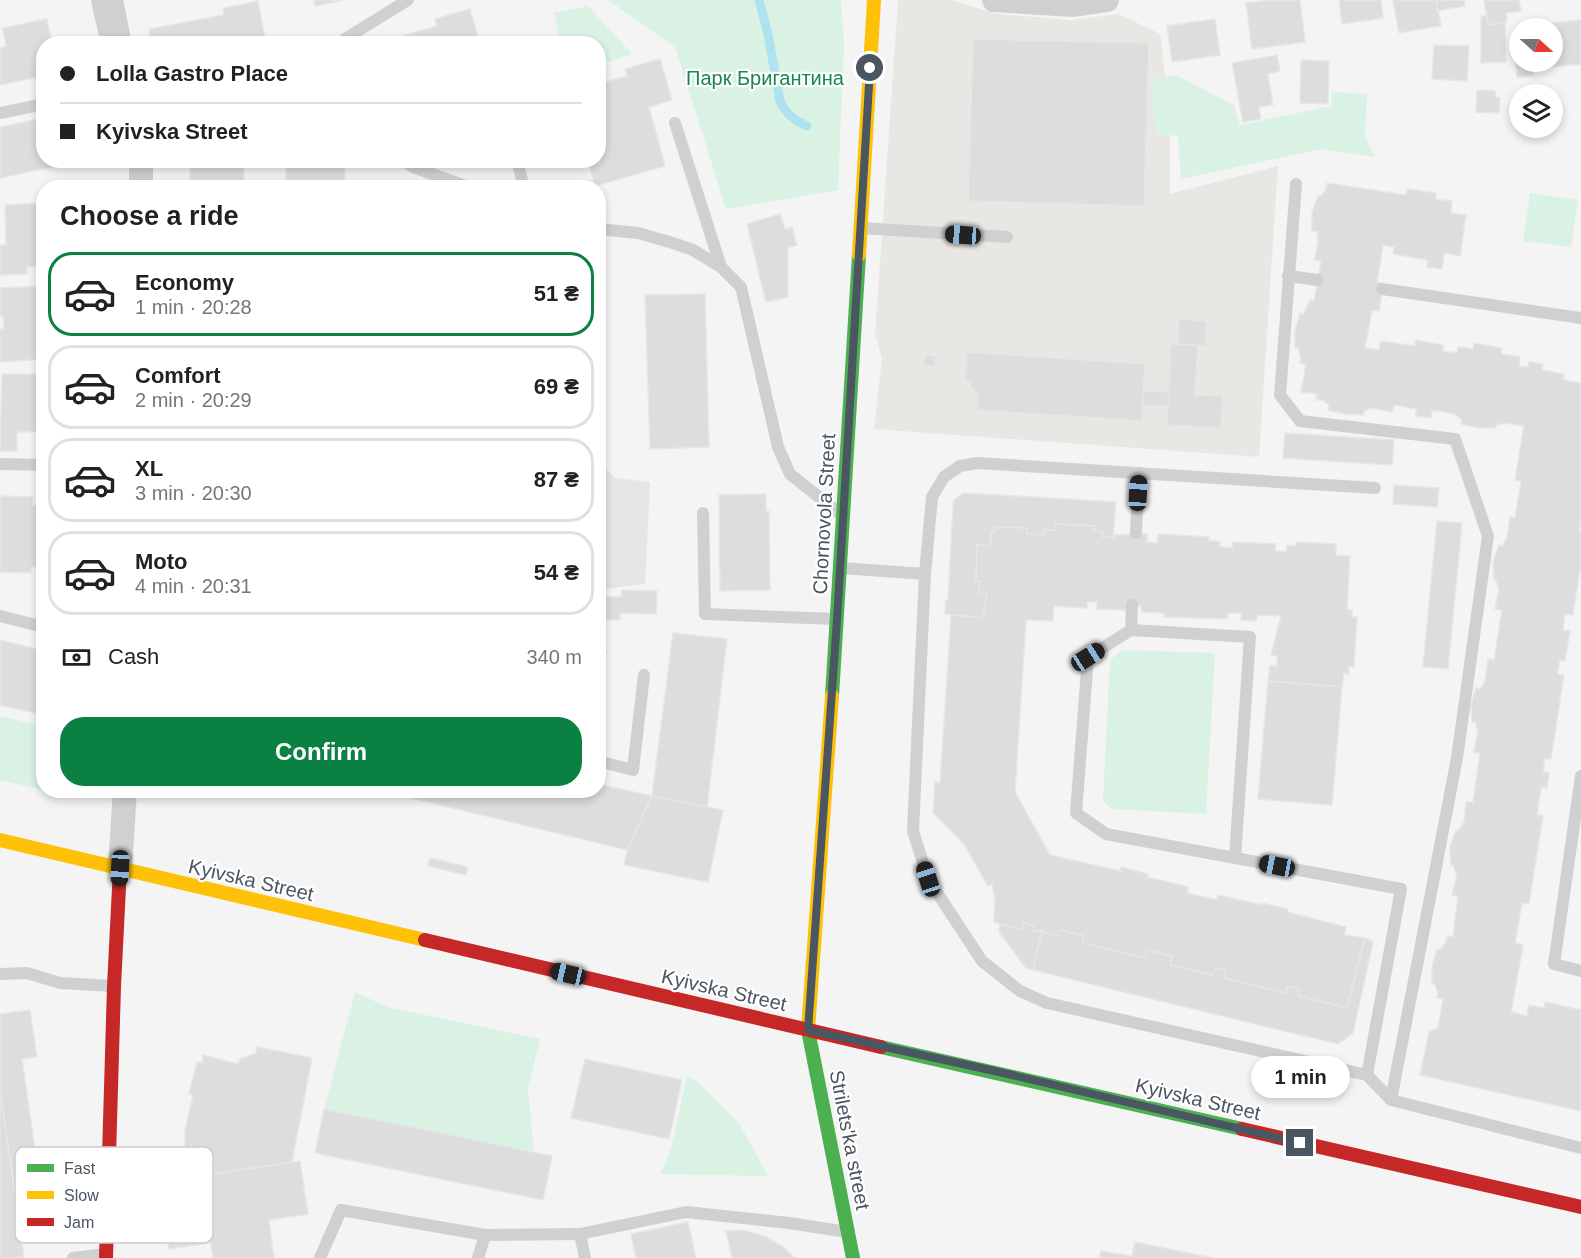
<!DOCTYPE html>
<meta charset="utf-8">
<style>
body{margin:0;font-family:Helvetica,sans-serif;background:#f2f2f2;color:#222;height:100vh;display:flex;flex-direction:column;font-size:22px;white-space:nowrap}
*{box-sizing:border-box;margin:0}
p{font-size:20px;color:#767676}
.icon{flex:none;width:33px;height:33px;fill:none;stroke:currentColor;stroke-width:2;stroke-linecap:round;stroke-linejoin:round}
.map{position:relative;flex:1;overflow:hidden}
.sheet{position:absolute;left:36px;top:180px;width:570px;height:618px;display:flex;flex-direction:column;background:#fff;border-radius:24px;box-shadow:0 3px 9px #0003}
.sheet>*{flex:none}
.banner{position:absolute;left:36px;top:36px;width:570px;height:132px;border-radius:24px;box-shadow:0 3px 9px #0003;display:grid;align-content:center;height:132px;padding:0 24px;background:#fff}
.needle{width:39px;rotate:111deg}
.tools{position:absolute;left:1509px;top:18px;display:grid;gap:12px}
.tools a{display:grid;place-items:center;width:54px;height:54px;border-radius:50%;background:#fff;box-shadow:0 3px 9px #0003;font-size:30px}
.end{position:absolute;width:27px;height:27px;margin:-14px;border:8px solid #4a5661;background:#fff;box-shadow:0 0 0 3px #fff}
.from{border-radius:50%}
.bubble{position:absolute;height:42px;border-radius:21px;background:#fff;box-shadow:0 3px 9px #0003;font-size:20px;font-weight:600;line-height:42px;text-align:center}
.car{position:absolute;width:18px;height:36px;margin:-18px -9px;border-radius:8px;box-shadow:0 0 4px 2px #0007;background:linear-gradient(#222 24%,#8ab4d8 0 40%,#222 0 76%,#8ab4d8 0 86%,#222 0)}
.banner b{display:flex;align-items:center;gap:21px;height:57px;font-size:22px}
.banner b+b{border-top:2px solid #e0e0e0}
.banner i{width:15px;height:15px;background:#222}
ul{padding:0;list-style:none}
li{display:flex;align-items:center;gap:18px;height:84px;margin:0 12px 9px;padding:0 12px;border:3px solid #e0e0e0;border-radius:24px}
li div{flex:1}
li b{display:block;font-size:22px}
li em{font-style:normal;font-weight:600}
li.on{border-color:#0b8043}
li>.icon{width:54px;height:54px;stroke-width:1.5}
h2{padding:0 24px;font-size:27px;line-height:72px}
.pay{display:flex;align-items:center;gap:15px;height:66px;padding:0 24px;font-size:22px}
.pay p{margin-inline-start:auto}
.cta{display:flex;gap:12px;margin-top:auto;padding:12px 24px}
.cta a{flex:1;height:69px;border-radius:24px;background:#0b8043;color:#fff;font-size:24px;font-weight:600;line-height:69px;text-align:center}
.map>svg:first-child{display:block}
</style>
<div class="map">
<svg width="1581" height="1258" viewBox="0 0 1581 1258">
<rect width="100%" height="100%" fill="#f4f4f4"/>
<polygon fill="#e8e7e3" points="898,0 951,0 998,14 1072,20 1119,14 1160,34 1170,113 1170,194 1278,166 1259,457 874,429 882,358 875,335"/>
<polygon fill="#e6e5e6" points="598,461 615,478 650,482 645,584 599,590"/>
<g fill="#d9f2e3">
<polygon points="608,0 841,0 844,43 838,190 726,209 675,47"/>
<polygon points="588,6 632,54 599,65 598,44 561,43 554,13"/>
<polygon points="1176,75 1234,105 1240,125 1331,106 1332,92 1367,94 1365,136 1375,157 1321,149 1181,179 1178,135 1156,136 1151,80"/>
<polygon points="1530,193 1578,200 1571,247 1523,241"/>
<polygon points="1122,650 1215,653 1206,814 1112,809 1103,801 1110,660"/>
<polygon points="0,716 43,726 44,790 71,791 64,795 0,780"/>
<polygon points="355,992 387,1007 540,1039 528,1088 534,1152 324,1109"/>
<polygon points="687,1076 699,1083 739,1123 768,1176 660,1174 671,1149"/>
</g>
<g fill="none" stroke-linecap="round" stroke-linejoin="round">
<path stroke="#aee2f0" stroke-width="9" d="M 759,0 L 768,34 L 780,101 C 786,114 794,120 807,126"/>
</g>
<g fill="#ddddde" stroke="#e5e6e7" stroke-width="1.5">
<polygon points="314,0 344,0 315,6"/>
<polygon points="1270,0 1300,0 1305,42 1252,49 1246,3"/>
<polygon points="1339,0 1381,0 1383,18 1342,24"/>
<polygon points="1393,0 1436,0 1441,26 1399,33"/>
<polygon points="1436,0 1464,0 1465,6 1438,11"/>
<polygon points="1484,0 1519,0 1521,11 1506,13 1507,22 1488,25"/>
<polygon points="258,1 266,43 151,44 149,29 224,15 223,8"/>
<polygon points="470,9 480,44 375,44 437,26 435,19"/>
<polygon points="1481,16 1487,16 1488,25 1505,22 1506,62 1481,63"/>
<polygon points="47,19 52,44 44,44 44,76 0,85 0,48 6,46 3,28"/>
<polygon points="1215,19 1220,55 1172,62 1167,26"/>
<polygon points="1581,20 1581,64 1541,68 1540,62 1552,62 1552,28 1537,28 1536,25"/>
<polygon points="973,39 1149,43 1144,206 968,201"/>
<polygon points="1434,45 1469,46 1467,81 1432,79"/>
<polygon points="1515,53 1520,53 1520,62 1532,62 1534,76 1517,77"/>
<polygon points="1277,55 1280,71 1268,74 1273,105 1259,107 1261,119 1243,122 1232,63"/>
<polygon points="660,59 672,100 649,107 665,166 595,186 588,160 598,160 598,84 627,76 625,69"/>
<polygon points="1301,60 1329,61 1328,104 1300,103"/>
<polygon points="1477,90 1496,91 1495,97 1500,98 1499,113 1476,112"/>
<polygon points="44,118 44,160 86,160 0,178 0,127"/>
<rect x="286" y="160" width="59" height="28"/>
<rect x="190" y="163" width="54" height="25"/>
<polygon points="1327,183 1406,195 1407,189 1436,193 1435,199 1452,201 1451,213 1466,215 1460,256 1444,253 1442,269 1427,267 1428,260 1393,254 1394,247 1383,245 1377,282 1383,283 1379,311 1372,310 1365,348 1379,350 1381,341 1415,346 1416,340 1443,345 1443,351 1457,353 1458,347 1473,349 1474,343 1502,348 1501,354 1520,357 1519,366 1528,367 1529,362 1543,364 1542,370 1564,374 1563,380 1581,383 1581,520 1579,532 1581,532 1581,563 1573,615 1565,614 1563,630 1570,631 1565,661 1560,660 1557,674 1564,675 1551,759 1545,759 1543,772 1549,773 1547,788 1541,787 1537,815 1543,816 1529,904 1522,903 1515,943 1523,945 1511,1012 1527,1016 1529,1005 1544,1008 1545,1002 1581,1010 1581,1111 1420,1075 1429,1032 1438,1028 1443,999 1437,998 1438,993 1435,984 1432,984 1432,966 1437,949 1440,950 1446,942 1447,936 1453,937 1458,896 1452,895 1457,874 1453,865 1451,865 1450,847 1456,830 1458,831 1464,822 1466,802 1473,802 1480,753 1474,752 1478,731 1475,722 1472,722 1471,705 1476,688 1480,689 1485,682 1488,659 1494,660 1502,610 1495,609 1499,590 1496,580 1494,579 1493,562 1499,545 1502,546 1507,538 1510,517 1515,518 1521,481 1515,480 1524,426 1504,423 1496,425 1496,428 1478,428 1461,424 1461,419 1455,414 1432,410 1431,418 1415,416 1417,409 1394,405 1392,412 1371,408 1364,411 1363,415 1345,414 1328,410 1329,405 1322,400 1316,400 1317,394 1301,392 1306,364 1300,363 1301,357 1298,348 1295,348 1295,331 1300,313 1304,314 1310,300 1314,301 1321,261 1315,260 1318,241 1317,231 1312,231 1312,213 1318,196 1321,196 1326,190"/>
<polygon points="44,203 44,266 27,267 27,274 0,275 0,245 6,245 5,205"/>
<polygon points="780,214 785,229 792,227 797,245 788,248 788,297 766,302 747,224"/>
<polygon points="44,286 44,359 0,362 0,329 4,329 3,316 0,316 0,288"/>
<polygon points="705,294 709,447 650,449 645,295"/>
<polygon points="1179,319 1206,321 1206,346 1178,345"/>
<polygon points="1171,344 1198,345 1195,395 1223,396 1221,428 1167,425"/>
<polygon points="967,352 1145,364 1142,421 977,410 978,393 971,388 969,382 965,382"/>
<polygon points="925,355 936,356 935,366 924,365"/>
<polygon points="2,374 44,374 44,432 17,432 17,451 0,451"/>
<polygon points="1144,391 1169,392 1168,406 1143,405"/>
<polygon points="1285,433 1394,440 1392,465 1283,458"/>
<polygon points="1394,485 1439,488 1437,507 1393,504"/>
<polygon points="963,493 1116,502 1113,535 1116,538 1102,537 1103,532 1094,531 1094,526 1056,524 1056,530 1044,530 1044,535 1027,534 1027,528 995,527 995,532 991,532 991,546 977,545 976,581 980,581 979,593 987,594 983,618 945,614 946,600 948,600 953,506 954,500"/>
<polygon points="766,494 766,511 769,511 770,590 720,591 719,495"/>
<polygon points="0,496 33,497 32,505 44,505 44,567 31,567 31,573 0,572"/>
<polygon points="1437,521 1462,523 1448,669 1423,667"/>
<polygon points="1056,524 1094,526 1094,531 1103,532 1102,537 1116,538 1113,535 1147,534 1147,542 1157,543 1158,534 1209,537 1209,541 1220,541 1220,547 1232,548 1233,542 1276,544 1275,551 1286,552 1287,545 1296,546 1296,542 1336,544 1336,555 1350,556 1347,609 1352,610 1352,617 1357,617 1354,667 1349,666 1349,674 1344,673 1342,687 1268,681 1270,666 1277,666 1277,656 1271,655 1281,616 1257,615 1256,621 1241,620 1241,613 1228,613 1227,619 1164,617 1164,613 1141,612 1141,606 1127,605 1126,610 1097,609 1097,602 1087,602 1087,608 1054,606 1053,621 1026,620 1015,792 1050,855 1120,871 1121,867 1148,874 1147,877 1189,887 1187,893 1217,900 1218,895 1262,905 1262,903 1288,909 1287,912 1346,927 1344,935 1365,938 1347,1008 1298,996 1300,990 1288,986 1286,993 1224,978 1226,971 1215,968 1213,975 1170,965 1172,956 1147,950 1145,958 1082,943 1084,936 1059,930 1057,937 1042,931 1032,931 1033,926 1024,923 1022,930 994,922 995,898 992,884 988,886 964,844 933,813 935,782 940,783 951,615 983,618 987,594 979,593 980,581 976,581 977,545 991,546 991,532 995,532 995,527 1027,528 1027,534 1044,535 1044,530 1056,530"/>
<polygon points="622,590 657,591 656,614 620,613 620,620 598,620 598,596 621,597"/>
<polygon points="673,633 727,639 707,807 652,796"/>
<polygon points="0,640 44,651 44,715 0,705"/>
<polygon points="598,649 607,651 598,682"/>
<polygon points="1268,681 1342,687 1332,805 1258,799"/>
<polygon points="598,784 652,796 627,850 378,790 598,790"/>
<polygon points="652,796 723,810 708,882 624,865 627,850"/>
<polygon points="430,858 468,867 466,875 428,866"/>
<polygon points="1024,923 1033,926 1032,931 1042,931 1033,970 1026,968 999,932 1000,924 1022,930"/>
<polygon points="1059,930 1084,936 1082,943 1145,958 1147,950 1172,956 1170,965 1213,975 1215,968 1226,971 1224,978 1286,993 1288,986 1300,990 1298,996 1347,1008 1365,938 1373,942 1353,1033 1338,1044 1033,970 1042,931 1057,937"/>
<polygon points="30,1010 37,1057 22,1059 42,1198 16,1202 0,1092 0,1014"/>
<polygon points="257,1047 312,1058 292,1162 193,1177 191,1146 185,1148 185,1130 193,1095 189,1094 197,1062 202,1063 203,1055 238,1064 240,1059 256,1053"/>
<polygon points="585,1059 682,1080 669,1139 571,1118"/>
<polygon points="0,1092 24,1257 13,1258 0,1258"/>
<polygon points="324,1109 552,1156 543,1200 315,1153"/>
<polygon points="300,1161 308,1214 269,1220 274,1258 213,1258 200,1176"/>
<polygon points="200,1176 210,1243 169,1249 159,1182"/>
<polygon points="688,1222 696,1258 636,1258 631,1234"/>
<polygon points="743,1230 766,1237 782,1246 795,1258 732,1258 726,1231"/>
<polygon points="1135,1242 1213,1258 1099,1258 1101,1251 1132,1256"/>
</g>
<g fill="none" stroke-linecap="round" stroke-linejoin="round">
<g stroke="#ced0d2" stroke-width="12">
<polyline points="117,0 126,44"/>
<polyline points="337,44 408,0"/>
<polyline points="0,113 44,104"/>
<polyline points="675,123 721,267"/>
<polyline points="402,160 413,167 471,188"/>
<polyline points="517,160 524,188"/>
<polyline points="1296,184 1280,395 1300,421 1455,439 1488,536 1457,758 1391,1100 1581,1148"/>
<polyline points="861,228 1007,237"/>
<polyline points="598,229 638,233 673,243 693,250 721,267 741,287 778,447 790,474 840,514"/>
<polyline points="1288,276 1318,280"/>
<polyline points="1382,289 1581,318"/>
<polyline points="0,464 44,465"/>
<polyline points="1375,488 977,463 960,466 944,477 932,497 925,574 913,831 928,879 982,961 1020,991 1047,1003 1367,1075 1391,1100"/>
<polyline points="703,513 705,614 836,619"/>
<polyline points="1136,533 1139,473"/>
<polyline points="841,568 925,574"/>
<polyline points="1132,605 1131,630 1088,657 1076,813 1106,834 1401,889 1367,1075"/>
<polyline points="0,616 44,627"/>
<polyline points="1131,630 1250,637 1235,858"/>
<polyline points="598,761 633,770 644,675"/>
<polyline points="1581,776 1554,964 1581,971"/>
<polyline points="0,974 27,973 60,983 113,986"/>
<polyline points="580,1234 585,1258"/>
<polyline points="73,1258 105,1254"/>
<polyline points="320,1258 341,1210 485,1235"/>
<polyline points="478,1258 485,1235 580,1234 686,1212 789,1223 847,1232"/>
</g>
<g stroke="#ced0d2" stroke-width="24">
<polyline points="103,0 113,44"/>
<polyline points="994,0 1074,5 1107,0"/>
<polyline points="141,188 141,160"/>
<polyline points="120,868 125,790"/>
</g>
<g stroke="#4caf50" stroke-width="14">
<polyline points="832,696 859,255"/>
<polyline points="808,1030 853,1258"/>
<polyline points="881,1047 1242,1129"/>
</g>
<g stroke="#ffc107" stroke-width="14">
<polyline points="859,255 874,0"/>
<polyline points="0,840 425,940"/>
<polyline points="808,1030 832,696"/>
</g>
<g stroke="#c62828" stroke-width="14">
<polyline points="425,940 881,1047"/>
<polyline points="1242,1129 1581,1207"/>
<polyline points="106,1258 114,986 120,868"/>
</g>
</g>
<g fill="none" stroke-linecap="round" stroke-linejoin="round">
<polyline stroke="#4a5661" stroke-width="8" points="870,68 837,620 808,1030 999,1072 1300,1143"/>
</g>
<g text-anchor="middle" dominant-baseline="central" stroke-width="4.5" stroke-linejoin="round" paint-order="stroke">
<g font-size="20" fill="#17864f" stroke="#fff">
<text x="765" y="78">Парк Бригантина</text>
</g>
<g font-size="20" fill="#4a5661" stroke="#fff">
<text transform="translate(824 514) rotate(-87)">Chornovola Street</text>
<text transform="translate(251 880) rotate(13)">Kyivska Street</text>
<text transform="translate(724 990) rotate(13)">Kyivska Street</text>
<text transform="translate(1198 1099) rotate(13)">Kyivska Street</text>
<text transform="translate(850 1140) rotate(79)">Strilets'ka street</text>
</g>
</g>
<rect x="15" y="1147" width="198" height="96" rx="9" fill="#fff" stroke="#c9ccd0" stroke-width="1.5"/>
<rect x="27" y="1164" width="27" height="8" fill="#4caf50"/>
<rect x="27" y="1191" width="27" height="8" fill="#ffc107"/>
<rect x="27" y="1218" width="27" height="8" fill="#c62828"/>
<g font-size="16" fill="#4a5661">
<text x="64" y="1174">Fast</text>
<text x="64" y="1201">Slow</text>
<text x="64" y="1228">Jam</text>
</g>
</svg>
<div class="tools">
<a><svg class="needle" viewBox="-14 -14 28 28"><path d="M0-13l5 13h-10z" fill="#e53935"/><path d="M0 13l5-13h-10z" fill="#767676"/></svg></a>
<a><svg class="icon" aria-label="layers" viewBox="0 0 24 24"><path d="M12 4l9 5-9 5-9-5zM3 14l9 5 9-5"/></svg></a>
</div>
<i class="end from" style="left:870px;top:68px"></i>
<i class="end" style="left:1300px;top:1143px"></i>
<div class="bubble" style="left:1251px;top:1056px;width:99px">1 min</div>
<i class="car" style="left:963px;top:235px;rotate:274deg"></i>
<i class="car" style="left:1138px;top:493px;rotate:3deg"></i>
<i class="car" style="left:1088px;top:657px;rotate:58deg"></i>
<i class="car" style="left:1277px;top:866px;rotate:281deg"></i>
<i class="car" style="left:120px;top:868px;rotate:183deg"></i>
<i class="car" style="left:928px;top:879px;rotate:342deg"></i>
<i class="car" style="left:568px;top:974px;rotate:283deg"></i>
<div class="banner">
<b><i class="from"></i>Lolla Gastro Place</b>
<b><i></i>Kyivska Street</b>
</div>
<section class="sheet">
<h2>Choose a ride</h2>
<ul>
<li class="on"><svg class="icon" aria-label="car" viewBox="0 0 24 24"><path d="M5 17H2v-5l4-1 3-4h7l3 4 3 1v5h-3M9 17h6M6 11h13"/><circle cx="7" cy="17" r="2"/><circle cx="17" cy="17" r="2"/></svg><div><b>Economy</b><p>1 min · 20:28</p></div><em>51 ₴</em></li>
<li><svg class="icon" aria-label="car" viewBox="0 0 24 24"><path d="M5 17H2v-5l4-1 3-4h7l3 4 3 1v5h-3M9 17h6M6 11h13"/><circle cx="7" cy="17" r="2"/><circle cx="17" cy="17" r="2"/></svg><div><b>Comfort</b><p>2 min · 20:29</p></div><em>69 ₴</em></li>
<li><svg class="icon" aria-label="car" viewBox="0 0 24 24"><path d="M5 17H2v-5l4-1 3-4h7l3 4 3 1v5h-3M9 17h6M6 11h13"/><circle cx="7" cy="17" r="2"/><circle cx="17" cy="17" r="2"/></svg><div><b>XL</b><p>3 min · 20:30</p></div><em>87 ₴</em></li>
<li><svg class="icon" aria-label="car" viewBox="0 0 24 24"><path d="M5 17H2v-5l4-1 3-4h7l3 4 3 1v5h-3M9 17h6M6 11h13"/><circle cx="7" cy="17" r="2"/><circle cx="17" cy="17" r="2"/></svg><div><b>Moto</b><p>4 min · 20:31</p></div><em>54 ₴</em></li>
</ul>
<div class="pay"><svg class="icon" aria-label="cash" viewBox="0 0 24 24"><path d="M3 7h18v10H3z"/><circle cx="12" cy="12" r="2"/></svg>Cash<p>340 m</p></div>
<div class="cta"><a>Confirm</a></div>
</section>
</div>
